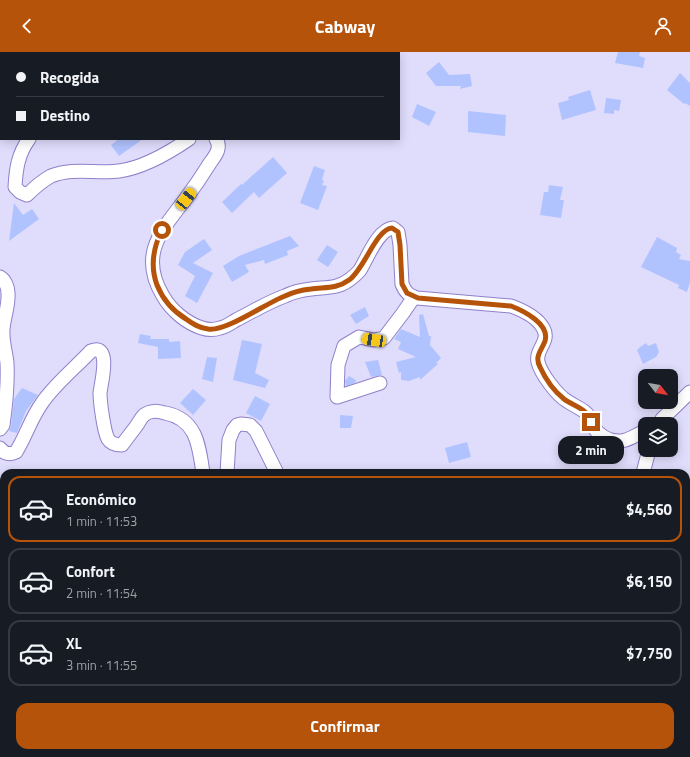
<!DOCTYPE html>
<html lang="es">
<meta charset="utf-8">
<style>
body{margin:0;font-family:"Titillium Web",sans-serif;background:#20242c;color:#f1f3f6;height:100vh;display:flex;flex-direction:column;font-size:15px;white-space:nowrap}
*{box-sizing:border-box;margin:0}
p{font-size:13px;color:#9ea1a6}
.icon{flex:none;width:22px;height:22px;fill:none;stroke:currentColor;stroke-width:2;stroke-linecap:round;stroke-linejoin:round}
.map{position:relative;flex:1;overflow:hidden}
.panel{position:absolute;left:0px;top:417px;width:690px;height:288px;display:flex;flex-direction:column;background:#171b24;border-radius:12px 12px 0 0;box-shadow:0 2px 10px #0003}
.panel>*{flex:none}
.guide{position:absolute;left:0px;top:0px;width:400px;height:88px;box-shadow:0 2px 10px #0003;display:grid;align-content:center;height:88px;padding:0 16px;background:#171b24}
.needle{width:26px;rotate:121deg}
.fabs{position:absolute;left:638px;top:317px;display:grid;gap:8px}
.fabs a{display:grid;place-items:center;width:40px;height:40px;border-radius:8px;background:#171b24;box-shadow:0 2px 10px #0003;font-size:20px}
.end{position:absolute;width:18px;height:18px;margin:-9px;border:5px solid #b45309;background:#fff;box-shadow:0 0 0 2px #fff}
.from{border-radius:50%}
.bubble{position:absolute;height:28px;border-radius:12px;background:#171b24;box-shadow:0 2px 10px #0003;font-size:13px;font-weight:700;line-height:28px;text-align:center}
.car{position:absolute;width:12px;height:24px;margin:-12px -6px;border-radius:5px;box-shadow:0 0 3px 1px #0007;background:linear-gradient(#f5c518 24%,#345 0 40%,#f5c518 0 76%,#345 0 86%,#f5c518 0)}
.guide b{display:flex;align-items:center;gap:14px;height:38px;font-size:15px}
.guide b+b{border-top:1px solid #363941}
.guide i{width:10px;height:10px;background:#f1f3f6}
ul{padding:7px 0 0;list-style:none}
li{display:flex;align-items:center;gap:12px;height:66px;margin:0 8px 6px;padding:0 8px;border:2px solid #363941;border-radius:12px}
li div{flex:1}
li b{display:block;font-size:15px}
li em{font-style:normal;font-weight:700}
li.active{border-color:#b45309}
li>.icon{width:36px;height:36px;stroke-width:1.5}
.action{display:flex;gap:8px;margin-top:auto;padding:8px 16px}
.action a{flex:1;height:46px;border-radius:12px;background:#b45309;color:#fff;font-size:16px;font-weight:700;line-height:46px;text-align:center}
header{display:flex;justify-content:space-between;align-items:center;height:52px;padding:0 16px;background:#b45309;color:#fff;font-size:18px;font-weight:700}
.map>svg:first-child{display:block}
</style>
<header><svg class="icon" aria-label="back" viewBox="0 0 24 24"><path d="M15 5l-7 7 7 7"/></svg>Cabway<svg class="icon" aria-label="person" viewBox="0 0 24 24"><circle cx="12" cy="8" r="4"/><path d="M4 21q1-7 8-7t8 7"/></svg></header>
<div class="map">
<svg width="690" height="705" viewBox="0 0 690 705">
<rect width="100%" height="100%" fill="#e0dcfc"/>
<polygon fill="#babf4d" points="686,628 690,628 690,692 686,696"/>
<g fill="#b1c3ff">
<polygon points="618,0 640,0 639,4 645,6 643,16 615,11"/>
<polygon points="439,10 449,23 470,22 472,34 460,37 461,34 436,34 426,21"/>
<polygon points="680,21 690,31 690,54 685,51 684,52 667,38"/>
<polygon points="590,38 596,58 562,68 558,51 569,48 568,45"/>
<polygon points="606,46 621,48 619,59 614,58 614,62 604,61"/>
<polygon points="417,52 436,60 429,74 412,65"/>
<polygon points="468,59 506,63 505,84 468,80"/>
<polygon points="119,87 143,87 119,104 111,93"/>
<polygon points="273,105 287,121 259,146 254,140 232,161 222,150 241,132 242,133"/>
<polygon points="314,114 325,118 322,128 324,129 322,133 327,134 318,158 300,151"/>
<polygon points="549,133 563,135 560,148 564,148 561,166 540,163 544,140 548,140"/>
<polygon points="14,151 23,163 32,157 39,167 9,189"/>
<polygon points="290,184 299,194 287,199 288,203 265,212 264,208 245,213 249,220 232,230 223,214 239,204"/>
<polygon points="657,185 677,196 676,200 681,203 679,207 690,209 690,230 687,240 678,236 679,233 641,215"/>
<polygon points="204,187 212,198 193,211 213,221 197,251 185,244 195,224 178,213 185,200"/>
<polygon points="327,193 338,200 328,215 317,208"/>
<polygon points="365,255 369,264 356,272 350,263"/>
<polygon points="423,262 429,284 431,284 430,293 441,306 436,311 438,312 420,328 420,325 409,329 401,328 401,320 399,321 396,310 416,305 398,297 401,290 394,287 401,277 420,285 419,263"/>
<polygon points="140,282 151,284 150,287 169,287 169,290 180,289 181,306 158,307 158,295 138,291"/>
<polygon points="242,288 262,292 255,321 269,328 265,336 233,328"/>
<polygon points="646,291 648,294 656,291 659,300 656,305 643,312 637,298 639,296"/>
<polygon points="207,305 217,306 213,330 202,327"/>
<polygon points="378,308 382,323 371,325 365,310"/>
<polygon points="349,324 356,328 355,331 346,334 345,329"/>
<polygon points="22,336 38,343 26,359 17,381 9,379 11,374 14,347"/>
<polygon points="193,337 206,348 193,363 180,351"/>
<polygon points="255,344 270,352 261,369 246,361"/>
<polygon points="340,363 353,364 351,376 340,376"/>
<polygon points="467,390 471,405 449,411 445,396"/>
</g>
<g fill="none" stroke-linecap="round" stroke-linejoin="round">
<g stroke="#8f81ca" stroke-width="15">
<g id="minor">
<polyline points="0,36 1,36"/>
<path d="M 29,87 C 18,102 16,117 15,135 L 20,140 L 27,143 C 34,136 42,129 51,124 C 73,115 97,122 119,119 C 142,116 170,100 189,87"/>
<path d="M 216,87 C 222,96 215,104 210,111 C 202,124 193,137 184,149 C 160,180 139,204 163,244 C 171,258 186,271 202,276 C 208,278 214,278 220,276 C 226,275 231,271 236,268 C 252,260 268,250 285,244 C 293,240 302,238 311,237 C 325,235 337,237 349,228 C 353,225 357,222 360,218 C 367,207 378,177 393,176 L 398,180 L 400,193 L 402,232 C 405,240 409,244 417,246 L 511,254 C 522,258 537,265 543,276 C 551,289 535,297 538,310 C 541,322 557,343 567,349 C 573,353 580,356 585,360 C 588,362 588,365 590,368 C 594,378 600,385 611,388 C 625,392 633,384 645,379"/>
<path d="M 0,225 C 5,228 8,235 8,241 C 9,253 4,265 3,277 C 2,289 6,300 7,311 C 8,332 6,352 3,373 L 0,377"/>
<polyline points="380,331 337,345 338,313 344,294 359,285 374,288 384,286 403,261 414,245"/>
<polyline points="660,372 662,367 690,340"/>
<path d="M 0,396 C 4,402 10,403 16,400 C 26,384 31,366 42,351 C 54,333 76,315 91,299 C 112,290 101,332 100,341 C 100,350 104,380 108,387 C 111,392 116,393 122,393 C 127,386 132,380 137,373 C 139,370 141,366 144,363 C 151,358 157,359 165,361 C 197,367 199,394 203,421"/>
<polyline points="227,421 229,388 233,378 237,373 241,372 250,373 256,379 277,421"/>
<polyline points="643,421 649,398"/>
<polyline points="686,440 690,438"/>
<polyline points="0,586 4,584"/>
<polyline points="0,607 4,607"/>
<polyline points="0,636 4,637"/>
<polyline points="0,651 4,647"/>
<polyline points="0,676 4,677"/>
<polyline points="47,701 49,705"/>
<polyline points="613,701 618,705"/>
<polyline points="686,705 690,702"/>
</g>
</g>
<use href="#minor" stroke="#fff" stroke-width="13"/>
</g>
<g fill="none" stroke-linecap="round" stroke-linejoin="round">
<path stroke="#b45309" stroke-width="5" d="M 162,178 C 153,196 150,214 157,233 C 163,248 173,259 186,267 C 193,272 199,276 208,277 C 226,280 266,251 285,244 C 293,240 302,238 311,237 C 325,235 337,237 349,228 C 364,218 376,177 392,176 L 398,180 L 400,193 L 402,232 L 407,241 L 418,246 L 511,254 C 524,259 550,272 545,289 C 542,298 534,304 540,315 C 545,326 554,339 564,347 C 570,352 582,355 587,362 C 589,364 590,368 591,370"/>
</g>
</svg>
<div class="fabs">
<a><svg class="needle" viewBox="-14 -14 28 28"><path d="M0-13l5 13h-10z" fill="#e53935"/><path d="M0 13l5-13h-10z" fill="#9ea1a6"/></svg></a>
<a><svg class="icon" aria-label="layers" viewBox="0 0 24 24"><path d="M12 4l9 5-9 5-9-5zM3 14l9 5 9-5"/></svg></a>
</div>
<i class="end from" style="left:162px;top:178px"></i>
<i class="end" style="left:591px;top:370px"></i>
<div class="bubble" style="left:558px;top:384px;width:66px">2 min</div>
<i class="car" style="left:186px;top:147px;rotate:38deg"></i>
<i class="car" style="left:374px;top:288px;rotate:279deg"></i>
<div class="guide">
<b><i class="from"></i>Recogida</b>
<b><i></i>Destino</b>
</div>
<section class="panel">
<ul>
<li class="active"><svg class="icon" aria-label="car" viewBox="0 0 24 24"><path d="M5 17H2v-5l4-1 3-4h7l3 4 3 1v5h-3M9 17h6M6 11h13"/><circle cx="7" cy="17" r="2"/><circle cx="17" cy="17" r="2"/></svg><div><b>Económico</b><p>1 min · 11:53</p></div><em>$4,560</em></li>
<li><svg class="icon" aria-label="car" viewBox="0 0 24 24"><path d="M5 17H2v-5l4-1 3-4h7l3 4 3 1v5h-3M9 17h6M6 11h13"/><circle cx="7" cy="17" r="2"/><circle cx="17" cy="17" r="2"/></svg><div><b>Confort</b><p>2 min · 11:54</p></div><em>$6,150</em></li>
<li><svg class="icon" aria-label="car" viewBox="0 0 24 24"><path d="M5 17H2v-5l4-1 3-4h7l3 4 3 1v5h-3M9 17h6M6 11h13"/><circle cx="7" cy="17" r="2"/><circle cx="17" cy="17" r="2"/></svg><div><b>XL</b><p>3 min · 11:55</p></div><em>$7,750</em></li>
</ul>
<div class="action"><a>Confirmar</a></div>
</section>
</div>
